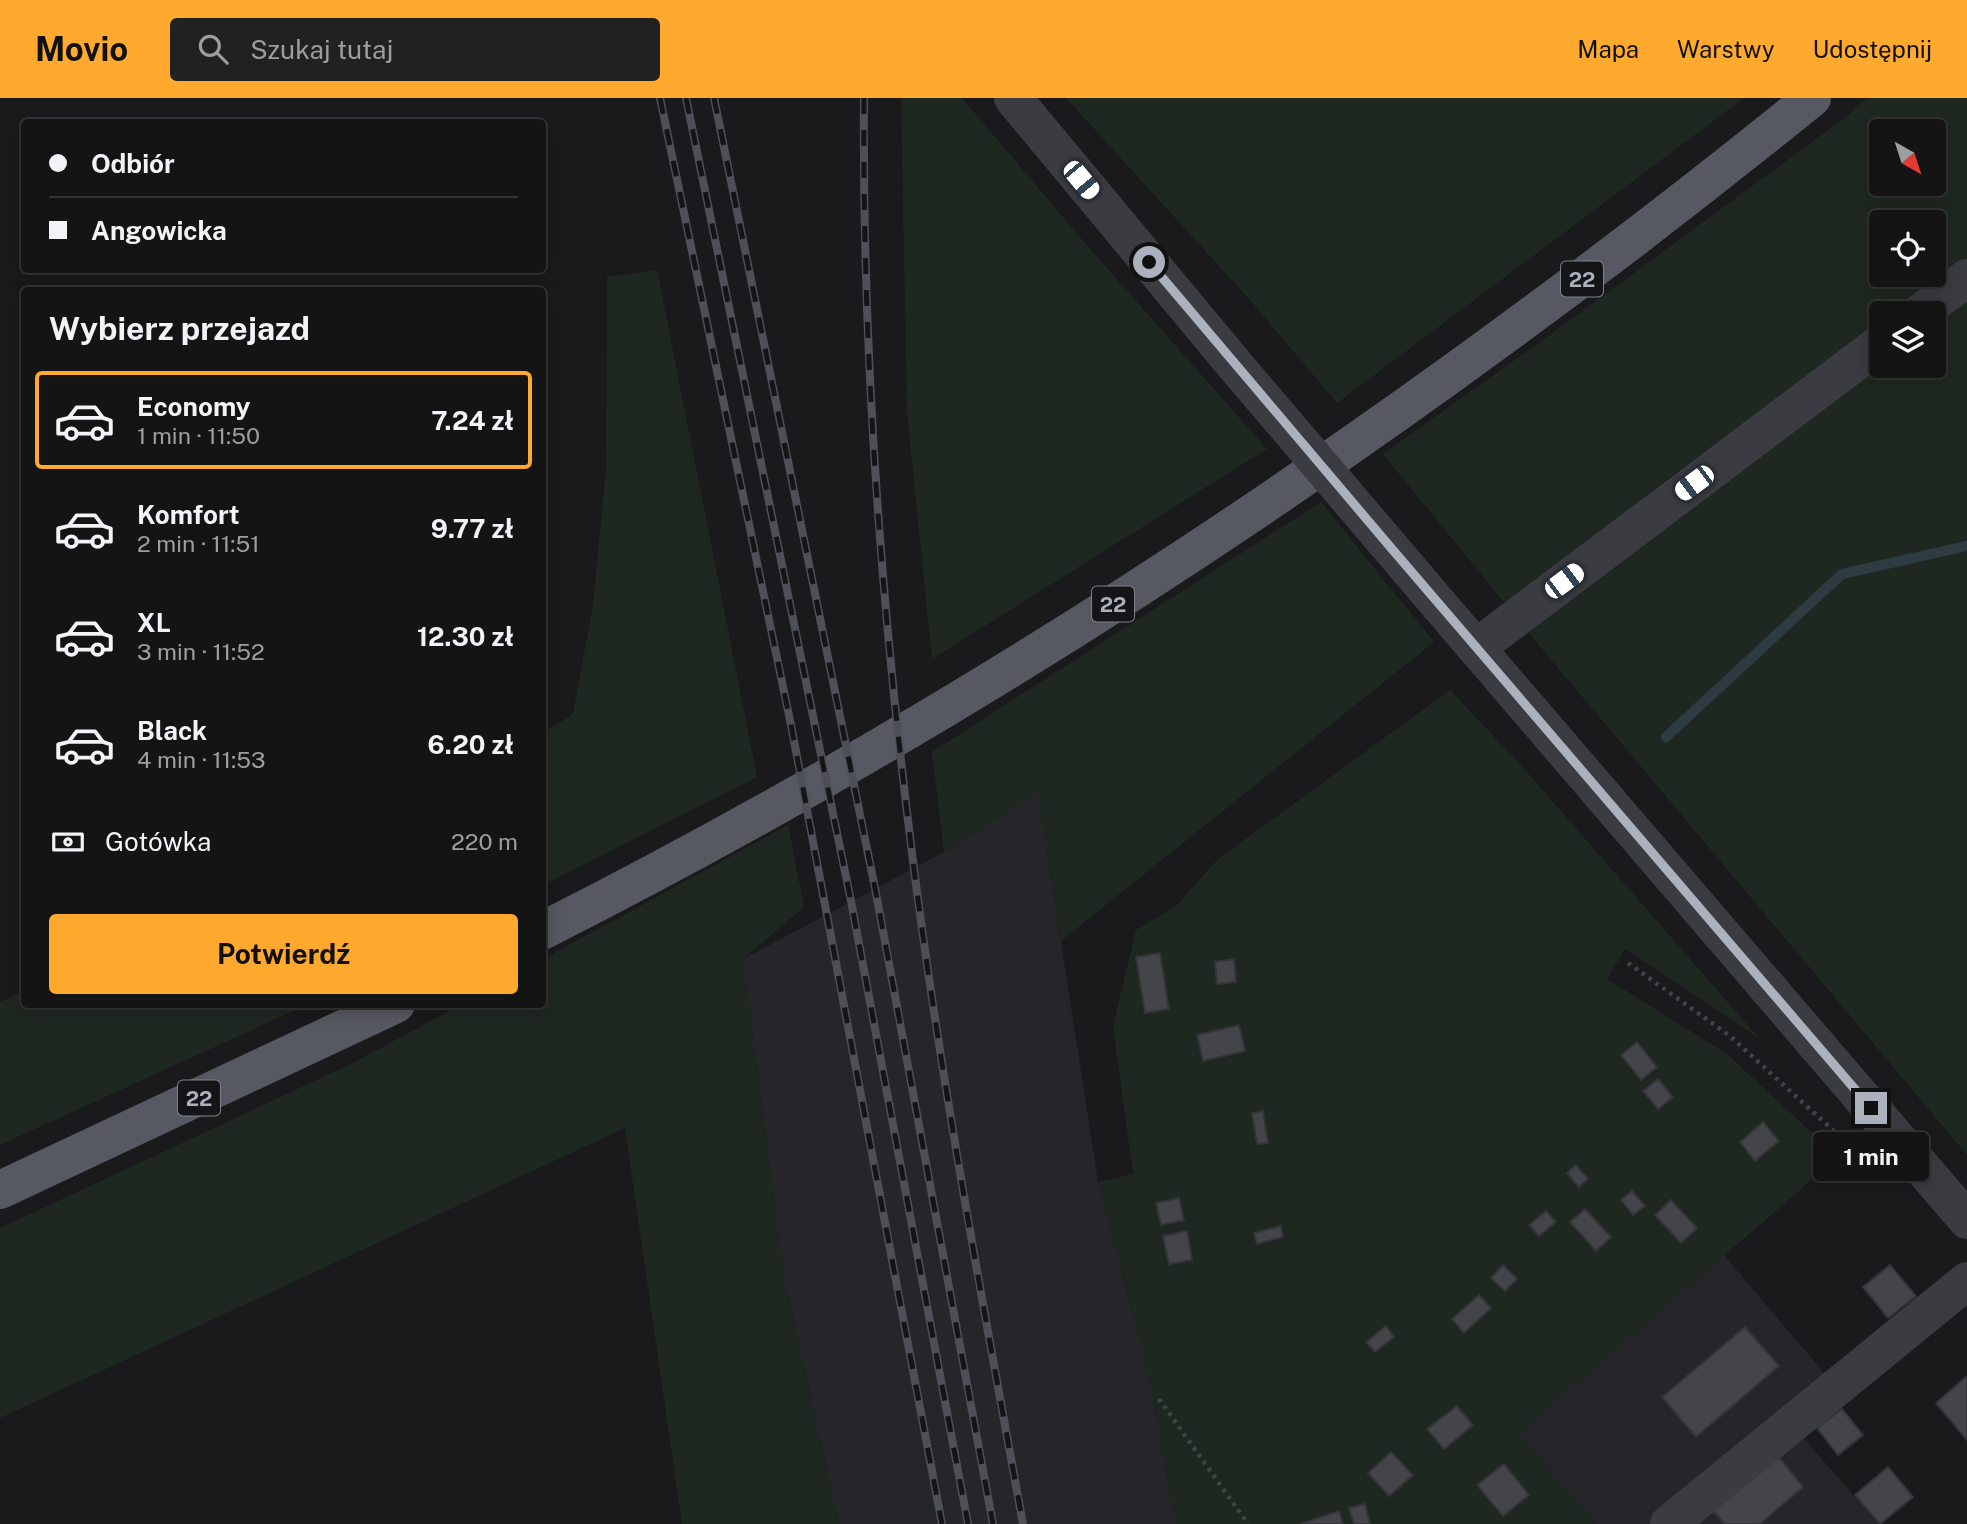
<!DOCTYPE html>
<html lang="pl">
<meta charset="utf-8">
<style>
body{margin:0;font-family:"Public Sans",sans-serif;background:#212122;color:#f1f3f6;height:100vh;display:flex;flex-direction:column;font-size:26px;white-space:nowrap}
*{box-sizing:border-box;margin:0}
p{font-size:23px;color:#9d9ea0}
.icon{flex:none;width:38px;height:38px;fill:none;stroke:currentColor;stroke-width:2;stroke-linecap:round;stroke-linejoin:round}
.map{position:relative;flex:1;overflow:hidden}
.panel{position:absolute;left:21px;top:189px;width:525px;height:721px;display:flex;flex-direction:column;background:#141415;border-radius:7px;box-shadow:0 4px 18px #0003,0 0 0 2px #333334}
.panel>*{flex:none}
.guide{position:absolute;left:21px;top:21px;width:525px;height:154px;border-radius:7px;box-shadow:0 4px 18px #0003,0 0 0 2px #333334;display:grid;align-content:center;height:154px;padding:0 28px;background:#141415}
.needle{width:46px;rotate:141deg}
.controls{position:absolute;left:1869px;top:21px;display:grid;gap:14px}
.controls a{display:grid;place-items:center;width:77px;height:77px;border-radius:7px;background:#141415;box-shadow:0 4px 18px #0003,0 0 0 2px #333334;font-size:35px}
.end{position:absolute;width:32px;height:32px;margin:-16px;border:9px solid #abb2bd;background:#111;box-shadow:0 0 0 4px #111}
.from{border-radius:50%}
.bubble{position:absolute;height:49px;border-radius:7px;background:#141415;box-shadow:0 4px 18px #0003,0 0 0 2px #333334;font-size:23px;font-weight:700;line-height:49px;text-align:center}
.car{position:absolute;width:21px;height:42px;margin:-21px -10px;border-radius:9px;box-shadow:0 0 5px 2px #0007;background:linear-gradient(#fff 24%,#345 0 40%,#fff 0 76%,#345 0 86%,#fff 0)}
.guide b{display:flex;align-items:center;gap:24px;height:66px;font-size:26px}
.guide b+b{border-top:2px solid #333334}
.guide i{width:18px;height:18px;background:#f1f3f6}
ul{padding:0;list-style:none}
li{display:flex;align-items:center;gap:21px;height:98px;margin:0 14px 10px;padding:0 14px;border:4px solid transparent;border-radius:7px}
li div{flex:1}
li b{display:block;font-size:26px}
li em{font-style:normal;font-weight:700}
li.current{border-color:#ffaa2f}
li>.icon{width:63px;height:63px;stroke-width:1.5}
h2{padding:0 28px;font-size:32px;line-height:84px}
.pay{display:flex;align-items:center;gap:18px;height:77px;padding:0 28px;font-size:26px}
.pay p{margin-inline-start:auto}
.cta{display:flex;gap:14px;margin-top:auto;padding:14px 28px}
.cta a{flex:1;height:80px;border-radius:7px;background:#ffaa2f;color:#111;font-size:28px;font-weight:700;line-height:80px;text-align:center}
header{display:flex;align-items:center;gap:42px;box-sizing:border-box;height:98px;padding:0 35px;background:#ffaa2f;color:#111}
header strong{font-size:33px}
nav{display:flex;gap:38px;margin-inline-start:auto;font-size:24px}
.search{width:490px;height:63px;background:#212122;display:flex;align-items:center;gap:18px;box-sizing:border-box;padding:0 24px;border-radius:7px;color:#9d9ea0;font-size:26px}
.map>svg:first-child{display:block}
</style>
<header>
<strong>Movio</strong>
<div class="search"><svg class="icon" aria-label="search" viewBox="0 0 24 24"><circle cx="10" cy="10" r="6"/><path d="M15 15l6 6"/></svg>Szukaj tutaj</div>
<nav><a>Mapa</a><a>Warstwy</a><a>Udostępnij</a></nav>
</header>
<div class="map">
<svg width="1967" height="1426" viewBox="0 0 1967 1426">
<rect width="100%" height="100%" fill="#1a1a1c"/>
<g fill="#26262a">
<polygon points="1038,695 1098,1084 1145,1261 1176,1426 839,1426 784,1178 743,861 944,754"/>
<polygon points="1724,1157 1824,1275 1798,1334 1879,1426 1596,1426 1517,1336"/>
</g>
<g fill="#1f2820" fill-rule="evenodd">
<polygon points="901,0 962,0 1091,152 1267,351 932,561 907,314"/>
<polygon points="1066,0 1744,0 1337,305 1250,202"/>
<path d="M 1867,0 L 1967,0 L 1967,162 L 1894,215 L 1881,215 L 1881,225 L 1667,381 L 1507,508 L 1383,356 L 1543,242 L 1846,19 ZM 1881,33 L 1934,33 L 1934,86 L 1881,86 ZM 1881,124 L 1934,124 L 1934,177 L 1881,177 Z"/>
<polygon points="657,172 757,679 543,787 543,635 573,616 593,507 606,371 607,179"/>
<polygon points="1967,197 1967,1057 1528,534 1881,268 1934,268 1934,221"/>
<polygon points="1321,404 1434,544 1061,843 1038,696 944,754 932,654"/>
<polygon points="1450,592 1518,664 1759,940 1625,851 1607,881 1727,956 1838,1059 1518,1336 1596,1426 1176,1426 1145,1261 1098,1084 1133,1076 1113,928 1136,832 1176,808 1217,762"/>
<polygon points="788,727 804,809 743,861 784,1178 839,1426 682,1426 625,1030 0,1320 0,1130 351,966 460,907 542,906 543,861"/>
<polygon points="24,893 24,906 306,907 0,1047 0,904"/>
</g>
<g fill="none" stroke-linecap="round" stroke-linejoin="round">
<polyline stroke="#2e3b42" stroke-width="10" points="1666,639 1842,476 1967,448"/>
</g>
<g fill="#444549" stroke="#343439" stroke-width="2">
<polygon points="1160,855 1169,911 1145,915 1136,859"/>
<polygon points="1234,861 1236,884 1217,886 1215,864"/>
<polygon points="1239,927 1245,953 1203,963 1197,937"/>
<polygon points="1637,944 1657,969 1641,982 1621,957"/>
<polygon points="1658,981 1673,999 1658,1011 1643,993"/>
<polygon points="1263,1013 1268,1045 1257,1046 1252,1015"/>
<polygon points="1763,1024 1779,1043 1755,1063 1740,1044"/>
<polygon points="1576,1067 1588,1081 1579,1089 1567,1075"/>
<polygon points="1632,1093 1645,1108 1633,1117 1621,1102"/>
<polygon points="1179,1100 1184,1122 1161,1127 1156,1105"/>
<polygon points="1671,1102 1697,1130 1681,1145 1655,1117"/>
<polygon points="1585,1111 1611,1139 1596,1153 1570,1124"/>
<polygon points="1546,1113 1556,1124 1539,1138 1529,1127"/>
<polygon points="1281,1128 1283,1139 1257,1146 1254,1135"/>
<polygon points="1187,1133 1192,1162 1169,1166 1163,1138"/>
<polygon points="1503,1167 1517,1181 1505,1193 1491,1180"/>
<polygon points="1890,1167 1916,1198 1888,1220 1863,1189"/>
<polygon points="1479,1197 1491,1210 1464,1235 1452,1221"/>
<polygon points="1386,1228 1394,1239 1375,1254 1366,1244"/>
<polygon points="1745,1229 1779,1268 1696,1339 1662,1299"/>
<polygon points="1967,1278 1967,1342 1936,1305"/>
<polygon points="1457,1308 1473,1327 1444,1351 1427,1331"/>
<polygon points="1842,1311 1863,1337 1838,1357 1817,1330"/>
<polygon points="1391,1354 1413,1377 1389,1398 1368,1375"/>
<polygon points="1778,1358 1803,1389 1760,1426 1725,1426 1713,1413"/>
<polygon points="1504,1366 1529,1397 1503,1418 1477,1387"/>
<polygon points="1888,1369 1913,1399 1880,1426 1855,1397"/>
<polygon points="1365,1406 1370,1426 1354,1426 1349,1410"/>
<polygon points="1339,1413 1343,1426 1300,1426"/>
</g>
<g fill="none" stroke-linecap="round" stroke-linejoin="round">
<g stroke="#404349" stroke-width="4.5" stroke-dasharray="3.5 5" stroke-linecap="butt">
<polyline points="1628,865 1730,938 1860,1057"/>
<polyline points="1159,1301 1248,1426"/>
</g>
<g stroke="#3a3c42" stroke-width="38">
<polyline points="1013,0 1234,266"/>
<polyline points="1920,215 1967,180"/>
<polyline points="1441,509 1967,1122"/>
<polyline points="1476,550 1881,245"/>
<polyline points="1669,1426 1967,1183"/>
</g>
<g stroke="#565961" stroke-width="38">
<path d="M 542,833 C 995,604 1418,319 1812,0"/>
<polyline points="0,1092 396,906"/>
</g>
<g stroke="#4d5057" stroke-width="8">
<g id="rail">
<polyline points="660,0 791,627 942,1426"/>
<polyline points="686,0 851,803 968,1426"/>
<polyline points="714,0 875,790 993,1426"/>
<path d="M 864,0 C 862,255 881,510 913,763 C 941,985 983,1206 1023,1426"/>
</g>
</g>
<use href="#rail" stroke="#151517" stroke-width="5" stroke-dasharray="16" stroke-linecap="butt"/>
<polyline stroke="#3a3c42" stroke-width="38" points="1234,266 1441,509"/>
</g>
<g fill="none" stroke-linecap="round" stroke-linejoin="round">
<polyline stroke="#abb2bd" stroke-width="9" points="1149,164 1392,451 1871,1010"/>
</g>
<g text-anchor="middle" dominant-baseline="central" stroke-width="5" stroke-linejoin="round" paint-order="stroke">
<g fill="#151517" stroke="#7e838b" stroke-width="2">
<rect x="1561" y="163.5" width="42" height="35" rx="5"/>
<rect x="1092" y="488.5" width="42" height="35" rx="5"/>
<rect x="178" y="982.5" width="42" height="35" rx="5"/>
</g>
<g font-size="21" font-weight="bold" fill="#abb2bd">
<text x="1582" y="181">22</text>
<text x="1113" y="506">22</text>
<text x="199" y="1000">22</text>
</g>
</g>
</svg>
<div class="controls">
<a><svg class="needle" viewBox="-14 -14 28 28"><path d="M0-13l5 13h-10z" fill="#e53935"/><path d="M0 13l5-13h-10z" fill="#9d9ea0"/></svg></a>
<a><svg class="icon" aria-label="locate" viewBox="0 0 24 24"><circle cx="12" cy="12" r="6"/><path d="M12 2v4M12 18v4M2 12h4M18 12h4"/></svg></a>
<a><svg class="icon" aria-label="layers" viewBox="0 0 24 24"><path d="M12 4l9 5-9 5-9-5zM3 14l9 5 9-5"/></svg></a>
</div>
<i class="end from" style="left:1149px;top:164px"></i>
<i class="end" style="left:1871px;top:1010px"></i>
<div class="bubble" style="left:1813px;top:1034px;width:116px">1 min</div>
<i class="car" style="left:1081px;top:82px;rotate:140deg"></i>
<i class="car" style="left:1694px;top:385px;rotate:233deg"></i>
<i class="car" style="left:1564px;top:483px;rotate:53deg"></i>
<div class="guide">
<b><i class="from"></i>Odbiór</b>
<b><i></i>Angowicka</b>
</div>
<section class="panel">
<h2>Wybierz przejazd</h2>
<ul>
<li class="current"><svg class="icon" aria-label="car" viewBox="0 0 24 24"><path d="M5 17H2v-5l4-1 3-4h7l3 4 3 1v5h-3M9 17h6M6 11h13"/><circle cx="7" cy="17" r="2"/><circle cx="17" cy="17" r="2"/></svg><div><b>Economy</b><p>1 min · 11:50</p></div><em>7.24 zł</em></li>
<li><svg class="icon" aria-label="car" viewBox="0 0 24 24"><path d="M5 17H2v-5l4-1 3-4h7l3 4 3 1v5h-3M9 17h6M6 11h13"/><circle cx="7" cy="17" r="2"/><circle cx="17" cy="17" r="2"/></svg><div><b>Komfort</b><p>2 min · 11:51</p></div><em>9.77 zł</em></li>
<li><svg class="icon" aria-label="car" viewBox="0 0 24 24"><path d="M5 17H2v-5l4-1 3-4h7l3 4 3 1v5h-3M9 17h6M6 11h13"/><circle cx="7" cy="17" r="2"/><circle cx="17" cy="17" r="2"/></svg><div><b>XL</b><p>3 min · 11:52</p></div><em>12.30 zł</em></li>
<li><svg class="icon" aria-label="car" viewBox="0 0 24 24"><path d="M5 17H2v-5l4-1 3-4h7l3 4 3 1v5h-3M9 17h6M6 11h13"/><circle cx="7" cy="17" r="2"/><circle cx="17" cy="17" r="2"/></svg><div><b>Black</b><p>4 min · 11:53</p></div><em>6.20 zł</em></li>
</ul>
<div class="pay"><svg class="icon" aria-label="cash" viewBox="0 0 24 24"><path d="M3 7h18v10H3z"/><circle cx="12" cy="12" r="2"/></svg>Gotówka<p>220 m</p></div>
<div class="cta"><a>Potwierdź</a></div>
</section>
</div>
